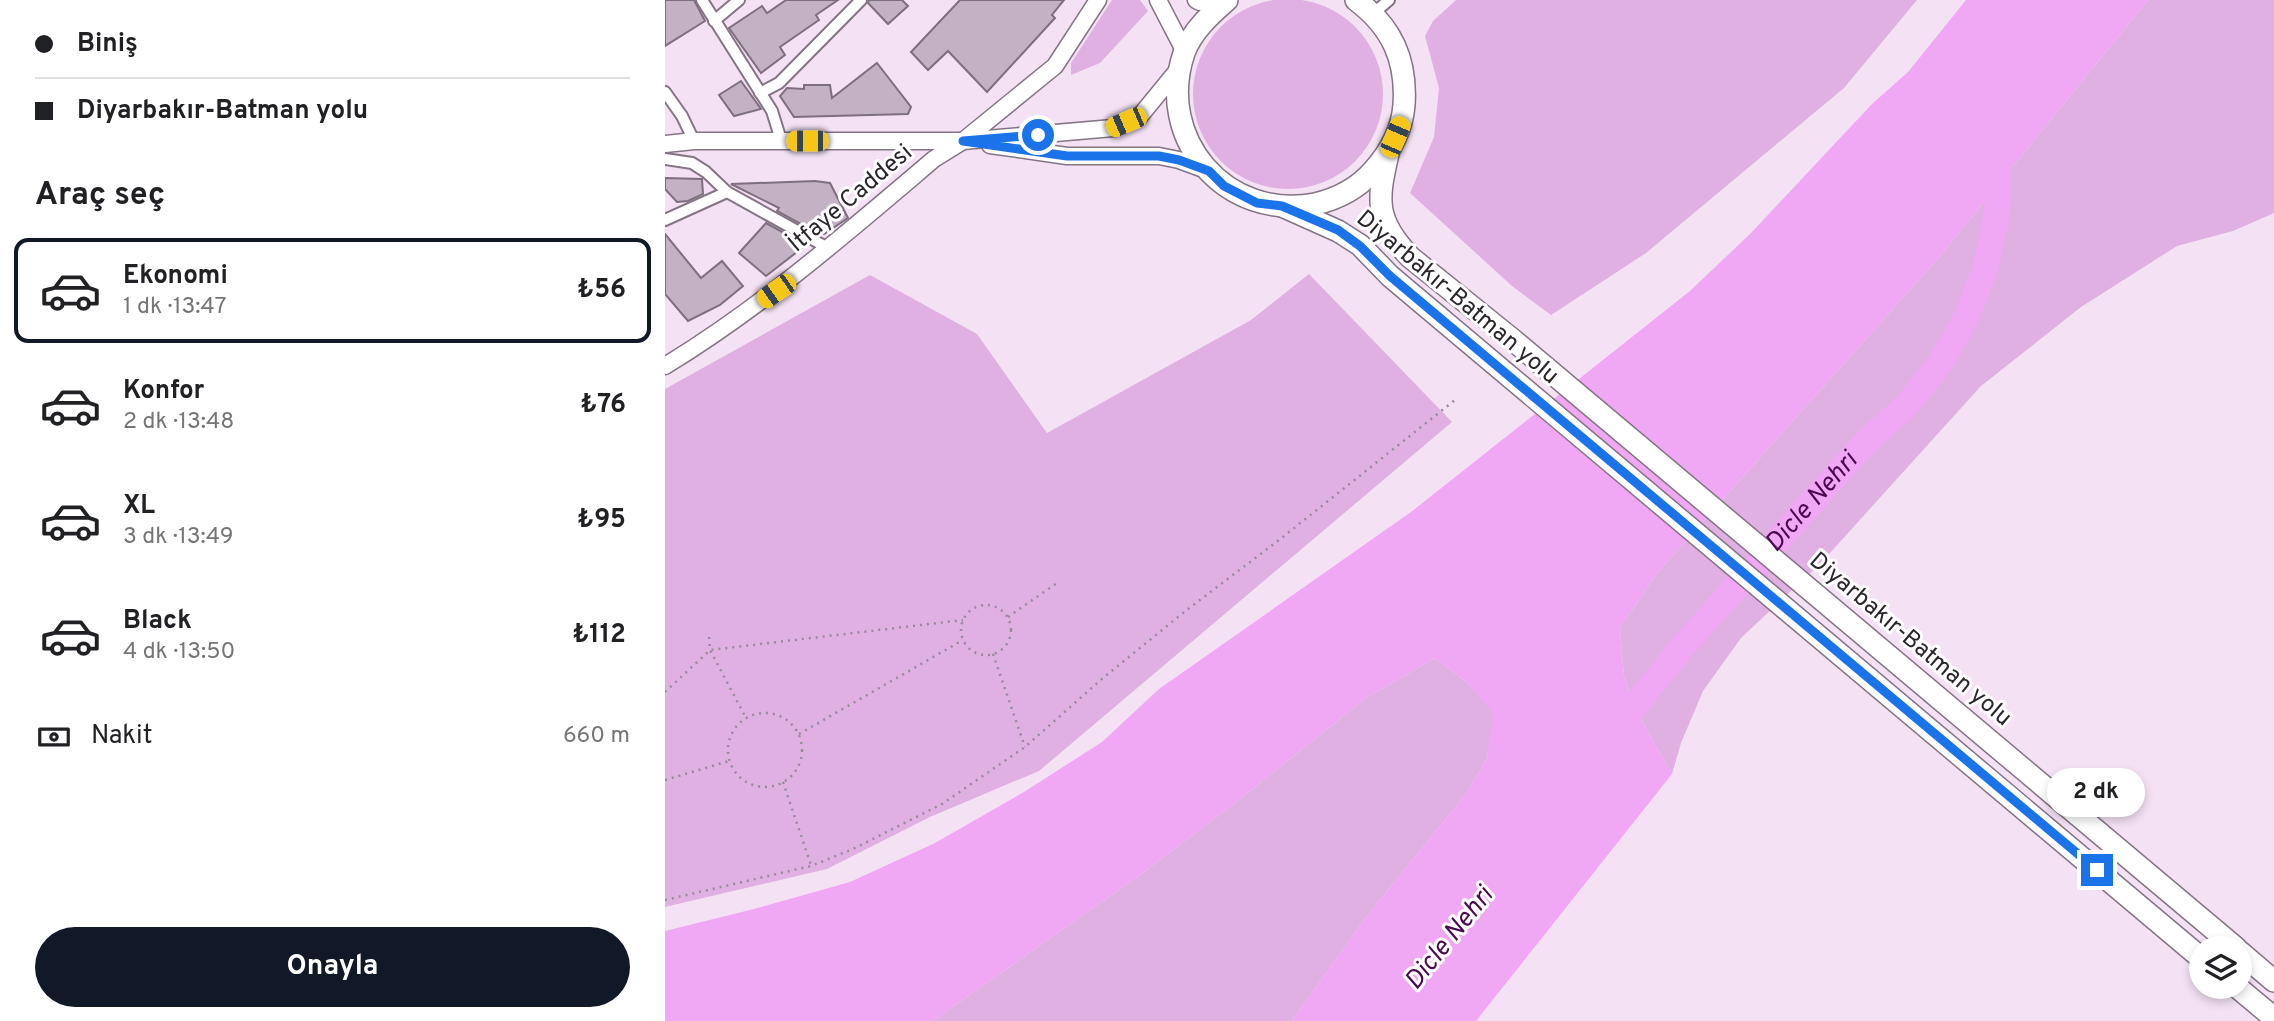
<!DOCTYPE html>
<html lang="tr">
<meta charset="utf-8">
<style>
body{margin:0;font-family:Overpass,sans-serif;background:#f2f2f2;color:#202124;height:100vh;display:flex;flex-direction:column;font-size:26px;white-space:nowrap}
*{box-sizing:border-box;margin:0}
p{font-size:23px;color:#757577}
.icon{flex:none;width:38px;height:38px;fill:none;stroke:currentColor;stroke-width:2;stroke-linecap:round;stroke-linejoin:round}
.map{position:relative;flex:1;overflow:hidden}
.side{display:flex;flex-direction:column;background:#fff;width:665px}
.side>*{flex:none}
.guide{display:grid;align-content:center;height:154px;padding:0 35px;background:#fff}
.fabs{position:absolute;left:1524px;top:936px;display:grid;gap:14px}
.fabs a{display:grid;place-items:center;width:63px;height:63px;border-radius:50%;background:#fff;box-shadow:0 4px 10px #0003;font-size:35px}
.end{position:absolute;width:32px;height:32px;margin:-16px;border:9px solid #1a73e8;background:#fff;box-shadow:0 0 0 4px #fff}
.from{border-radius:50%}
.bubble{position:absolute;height:49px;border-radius:24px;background:#fff;box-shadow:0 4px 10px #0003;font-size:23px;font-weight:700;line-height:49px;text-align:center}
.car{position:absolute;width:21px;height:42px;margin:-21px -10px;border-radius:9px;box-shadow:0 0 5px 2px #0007;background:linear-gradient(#f5c518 24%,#345 0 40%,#f5c518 0 76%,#345 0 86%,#f5c518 0)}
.guide b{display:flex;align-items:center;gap:24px;height:66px;font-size:26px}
.guide b+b{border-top:2px solid #e0e0e0}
.guide i{width:18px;height:18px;background:#202124}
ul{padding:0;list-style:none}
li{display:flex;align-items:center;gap:21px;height:105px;margin:0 14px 10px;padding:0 21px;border:4px solid transparent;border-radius:14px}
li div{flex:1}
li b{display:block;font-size:26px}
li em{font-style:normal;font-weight:700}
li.on{border-color:#111827}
li>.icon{width:63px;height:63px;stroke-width:1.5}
h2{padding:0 35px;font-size:32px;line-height:84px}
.pay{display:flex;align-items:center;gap:18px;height:77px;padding:0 35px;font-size:26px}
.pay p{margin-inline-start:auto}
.action{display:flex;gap:14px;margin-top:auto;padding:14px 35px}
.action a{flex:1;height:80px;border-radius:42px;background:#111827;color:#fff;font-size:28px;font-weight:700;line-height:80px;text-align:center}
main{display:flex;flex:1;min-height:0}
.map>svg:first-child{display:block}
</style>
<main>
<section class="side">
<div class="guide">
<b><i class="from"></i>Biniş</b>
<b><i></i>Diyarbakır-Batman yolu</b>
</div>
<h2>Araç seç</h2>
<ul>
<li class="on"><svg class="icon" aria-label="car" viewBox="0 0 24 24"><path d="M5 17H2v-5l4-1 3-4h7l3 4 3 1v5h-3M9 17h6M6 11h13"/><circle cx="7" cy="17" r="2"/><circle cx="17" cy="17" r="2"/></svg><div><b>Ekonomi</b><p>1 dk · 13:47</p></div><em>₺56</em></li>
<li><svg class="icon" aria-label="car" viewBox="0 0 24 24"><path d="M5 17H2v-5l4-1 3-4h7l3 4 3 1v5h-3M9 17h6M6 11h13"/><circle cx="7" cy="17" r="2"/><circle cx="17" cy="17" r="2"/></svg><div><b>Konfor</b><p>2 dk · 13:48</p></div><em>₺76</em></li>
<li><svg class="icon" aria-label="car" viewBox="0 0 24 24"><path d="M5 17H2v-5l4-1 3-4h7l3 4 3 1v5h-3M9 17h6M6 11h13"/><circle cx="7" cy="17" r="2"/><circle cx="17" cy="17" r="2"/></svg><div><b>XL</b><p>3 dk · 13:49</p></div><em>₺95</em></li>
<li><svg class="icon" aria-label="car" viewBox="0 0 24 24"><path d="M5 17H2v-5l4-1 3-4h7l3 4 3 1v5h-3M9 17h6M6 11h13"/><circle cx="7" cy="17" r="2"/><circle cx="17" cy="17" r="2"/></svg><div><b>Black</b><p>4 dk · 13:50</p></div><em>₺112</em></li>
</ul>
<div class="pay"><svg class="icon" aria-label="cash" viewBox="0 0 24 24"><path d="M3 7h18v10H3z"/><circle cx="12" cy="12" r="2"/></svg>Nakit<p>660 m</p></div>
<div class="action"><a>Onayla</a></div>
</section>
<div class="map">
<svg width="1609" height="1021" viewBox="0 0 1609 1021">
<rect width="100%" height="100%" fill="#f4e2f4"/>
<g fill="#e0b0e2">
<circle cx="623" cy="94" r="95"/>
<polygon points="447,0 475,0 483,11 435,63 406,75 406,63"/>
<polygon points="791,0 1252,0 1179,88 981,253 886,315 847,286 745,193 769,137 774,88 760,36 768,21"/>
<polygon points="1483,0 1609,0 1609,213 1568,231 1512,246 1416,307 1316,386 1155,564 1076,638 1038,691 1016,743 1007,774 973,714 959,676 955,628 993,572 1276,255"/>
<polygon points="644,274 787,422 374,771 265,817 162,869 0,907 0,389 205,275 312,334 382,433 586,320"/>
<polygon points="770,658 804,684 829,713 822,758 801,794 699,920 627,1021 264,1021 272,1018 475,875 570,803 701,698"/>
</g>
<polygon fill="#f0a7f4" points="1301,0 1483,0 1276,255 993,572 955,628 959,676 973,714 1007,774 811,1021 627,1021 699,920 801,794 822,758 828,713 804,684 770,658 701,698 570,803 475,875 272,1018 264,1021 0,1021 0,931 89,909 185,882 270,843 359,792 437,742 494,689 746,512 1025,291 1086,233 1207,104 1243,72"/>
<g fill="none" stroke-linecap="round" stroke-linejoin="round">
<path stroke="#f0a7f4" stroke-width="26" id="s1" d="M 949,732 L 1019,645 L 1202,441 L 1241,406 L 1274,365 L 1300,320 L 1320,270 L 1331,218 L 1334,191 L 1333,147"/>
</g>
<g fill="#c3b2c3" stroke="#7e6f7e" stroke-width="2">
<polygon points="0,0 29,0 40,21 0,46"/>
<polygon points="121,0 173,0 151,15 154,20 115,47 120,55 96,73 64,28 97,6 102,13"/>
<polygon points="204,0 237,0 243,6 223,24 203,3"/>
<polygon points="295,0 399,0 387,15 390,18 322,92 283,51 263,70 246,52"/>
<polygon points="212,63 246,107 243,114 129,117 115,96 122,88 139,89 139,85 165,85 167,98"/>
<polygon points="76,81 96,109 69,116 54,95"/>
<polygon points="0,178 37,179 38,194 23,201 12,202 0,189"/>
<polygon points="150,181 165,183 183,218 159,234 151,229 150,232 112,211 114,208 66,184"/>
<polygon points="101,223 141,245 101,276 74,253"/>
<polygon points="0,234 36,278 57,261 78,286 55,305 23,321 0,294"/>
</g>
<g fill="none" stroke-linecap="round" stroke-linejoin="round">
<g stroke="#847484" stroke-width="14">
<g id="street">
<polyline points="37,0 107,111 116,140"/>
<polyline points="709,13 724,0"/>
<polyline points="49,21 74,0"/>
<polyline points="0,92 17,116 29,141"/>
<polyline points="95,93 114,83 196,0"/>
<polyline points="0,159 27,163 41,172 62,192 163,248"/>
<polyline points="0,220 62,192"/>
</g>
</g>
<g stroke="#847484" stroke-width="19">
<g id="secondary">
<polyline points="493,0 520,52"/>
<polyline points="531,0 535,2 544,0"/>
<polyline points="0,144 29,141 298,141 448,128 475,116 516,66"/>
<polyline points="325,145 402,156 494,156 514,160 544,171"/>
<path d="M 0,366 C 97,307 183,232 269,159 L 298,141 L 390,66 L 433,0"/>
</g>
</g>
<g stroke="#847484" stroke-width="24">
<g id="highway">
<path d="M 562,0 C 545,15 527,31 519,53 C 490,139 561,221 650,204 C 672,199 693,188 708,171 C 725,152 737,131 739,105 C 742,60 727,27 691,0"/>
<path d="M 723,154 C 712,201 710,220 745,257 L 848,340 L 1571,948"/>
<polyline points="617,206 673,231 695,245 725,276 1536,958"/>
<polyline points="1575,952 1609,981"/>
<polyline points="1572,987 1609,1018"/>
</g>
</g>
<g stroke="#978b98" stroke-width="2.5" stroke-dasharray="2 5" stroke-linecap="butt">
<circle cx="321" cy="630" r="25"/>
<polyline points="343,617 392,583"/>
<polyline points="44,637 45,650 81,718"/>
<polyline points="328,654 360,747"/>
<polyline points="0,692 45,650 298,620"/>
<circle cx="100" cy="750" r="37"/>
<polyline points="134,734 298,640"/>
<polyline points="0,780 64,761"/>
<polyline points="118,782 146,865"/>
<polyline points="0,900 146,866 188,849 277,804 360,747 438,678 523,609 614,540 790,400"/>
</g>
<use href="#street" stroke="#fff" stroke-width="10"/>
<use href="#secondary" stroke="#fff" stroke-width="16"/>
<use href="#highway" stroke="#fff" stroke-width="21"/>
</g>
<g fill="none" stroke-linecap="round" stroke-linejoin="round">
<polyline stroke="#1a73e8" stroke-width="9" points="373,135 298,141 402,156 494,156 514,160 544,171 559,186 592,203 617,206 673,230 695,246 725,276 1432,870"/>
</g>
<g text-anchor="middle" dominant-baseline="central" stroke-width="6" stroke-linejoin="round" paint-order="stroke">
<g font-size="24" fill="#2b252c" stroke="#fff">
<text transform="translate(186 199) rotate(-40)">İtfaye Caddesi</text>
<text transform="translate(792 298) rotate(40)">Diyarbakır-Batman yolu</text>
<text transform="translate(1245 640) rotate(40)">Diyarbakır-Batman yolu</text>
</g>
<g font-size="26" font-style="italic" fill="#4a074f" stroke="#fff">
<text stroke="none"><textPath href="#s1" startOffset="303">Dicle Nehri</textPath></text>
<text transform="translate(785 939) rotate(-51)">Dicle Nehri</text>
</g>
</g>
</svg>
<div class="fabs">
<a><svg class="icon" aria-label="layers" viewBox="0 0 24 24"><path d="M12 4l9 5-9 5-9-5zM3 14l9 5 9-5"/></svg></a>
</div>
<i class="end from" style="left:373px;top:135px"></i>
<i class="end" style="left:1432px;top:870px"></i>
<div class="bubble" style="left:1382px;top:768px;width:98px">2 dk</div>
<i class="car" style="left:461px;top:122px;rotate:247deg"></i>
<i class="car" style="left:730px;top:137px;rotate:23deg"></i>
<i class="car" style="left:142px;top:141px;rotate:270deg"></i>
<i class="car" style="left:111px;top:291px;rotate:235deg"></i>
</div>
</main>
